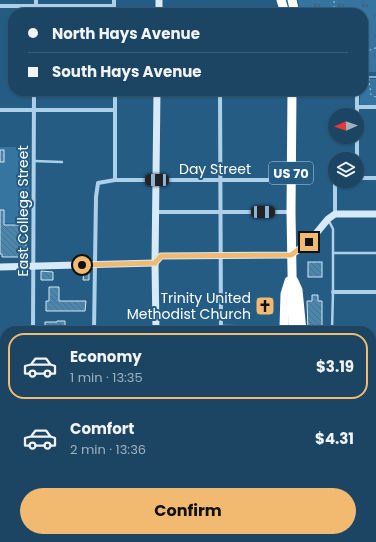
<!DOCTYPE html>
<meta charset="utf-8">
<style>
body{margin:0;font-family:Poppins,sans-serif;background:#284f6c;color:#f1f3f6;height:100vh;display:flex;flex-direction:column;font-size:15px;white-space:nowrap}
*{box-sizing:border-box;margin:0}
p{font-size:13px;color:#a0b1be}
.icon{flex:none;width:22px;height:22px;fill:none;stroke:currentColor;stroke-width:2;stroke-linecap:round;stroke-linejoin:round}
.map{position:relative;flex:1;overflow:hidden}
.sheet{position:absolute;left:0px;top:326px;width:376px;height:216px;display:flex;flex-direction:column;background:#1b4563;border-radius:16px 16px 0 0;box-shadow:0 1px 3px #0004,0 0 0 1px #395d78}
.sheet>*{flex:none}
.hud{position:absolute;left:8px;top:8px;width:360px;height:88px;border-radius:16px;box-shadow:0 1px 3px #0004,0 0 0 1px #395d78;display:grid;align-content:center;height:88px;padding:0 20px;background:#1b4563}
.needle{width:26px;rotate:268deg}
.buttons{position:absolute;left:328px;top:108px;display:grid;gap:8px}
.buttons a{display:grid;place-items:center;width:36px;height:36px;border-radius:50%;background:#1b4563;box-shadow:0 1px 3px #0004,0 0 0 1px #395d78;font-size:20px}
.end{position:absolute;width:18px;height:18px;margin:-9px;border:5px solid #f2ba71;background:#111;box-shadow:0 0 0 2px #111}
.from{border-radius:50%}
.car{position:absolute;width:12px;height:24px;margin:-12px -6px;border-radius:5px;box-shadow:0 0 3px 1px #0007;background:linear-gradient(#222 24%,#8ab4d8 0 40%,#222 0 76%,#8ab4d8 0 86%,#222 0)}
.hud b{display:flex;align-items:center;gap:14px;height:38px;font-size:15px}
.hud b+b{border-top:1px solid #395d78}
.hud i{width:10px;height:10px;background:#f1f3f6}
ul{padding:7px 0 0;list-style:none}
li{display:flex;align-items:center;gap:12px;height:66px;margin:0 8px 6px;padding:0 12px;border:2px solid transparent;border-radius:16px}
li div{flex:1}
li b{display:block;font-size:15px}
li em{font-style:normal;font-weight:700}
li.active{border-color:#f2ba71}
li>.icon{width:36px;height:36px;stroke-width:1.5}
.primary-button{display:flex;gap:8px;margin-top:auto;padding:8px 20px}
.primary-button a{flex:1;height:46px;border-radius:24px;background:#f2ba71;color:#111;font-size:16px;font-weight:700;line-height:46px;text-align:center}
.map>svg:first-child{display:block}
</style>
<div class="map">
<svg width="376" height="542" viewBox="0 0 376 542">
<defs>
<pattern id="park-tufts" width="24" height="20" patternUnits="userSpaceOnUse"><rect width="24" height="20" fill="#3575a0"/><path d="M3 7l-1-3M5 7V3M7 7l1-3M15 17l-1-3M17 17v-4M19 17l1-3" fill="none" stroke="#425e72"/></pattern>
<pattern id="building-back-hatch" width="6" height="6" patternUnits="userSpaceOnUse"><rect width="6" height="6" fill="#4d86ac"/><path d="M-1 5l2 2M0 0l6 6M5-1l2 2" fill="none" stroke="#4d6f86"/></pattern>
</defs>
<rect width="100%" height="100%" fill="#245c84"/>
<polygon fill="#3575a0" points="0,147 30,147 29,224 0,223"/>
<g fill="url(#park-tufts)">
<polygon points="298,0 376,0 376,72 363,72 363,13 301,13"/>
<polygon points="363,79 376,79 376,105 360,105 360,91 363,91"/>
</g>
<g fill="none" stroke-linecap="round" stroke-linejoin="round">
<polyline stroke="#a2cde9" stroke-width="1.5" points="363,77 376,77"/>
</g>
<g fill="url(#building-back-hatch)" stroke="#d1e7f6">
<rect x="0" y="150" width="4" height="12"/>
<polygon points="0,210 4,210 4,225 26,225 26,250 25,250 25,254 23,254 23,257 2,257 2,254 0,254"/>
<rect x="308" y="262" width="14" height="15"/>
<polygon points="41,271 53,272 53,280 41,280"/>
<polygon points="84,271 88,271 89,273 89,280 83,280"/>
<polygon points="49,287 59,287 59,301 86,301 85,311 46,311 46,301 49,301"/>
<polygon points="312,295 318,295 318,301 322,301 322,331 308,331 307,301 312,301"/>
<polygon points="57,321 65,321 65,331 45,331 45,322 57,322"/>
<polygon points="0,371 5,371 4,400 0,400"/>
<polygon points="376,417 376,426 371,428 371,419"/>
<rect x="0" y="438" width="5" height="11"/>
<rect x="0" y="468" width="5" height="9"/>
<polygon points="0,527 5,527 5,537 25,537 25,542 0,542"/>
<rect x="351" y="537" width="17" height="5"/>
</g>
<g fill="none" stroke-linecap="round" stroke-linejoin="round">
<g stroke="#add0e8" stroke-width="1" stroke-dasharray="2 3" stroke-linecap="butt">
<polyline points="334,13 334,0"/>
<path d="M 376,48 C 374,48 372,49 370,50 C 365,55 370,87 371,95 L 376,97"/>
<polyline points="1,369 1,370"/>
<polyline points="0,400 0,402 5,402"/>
</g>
<g stroke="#add0e8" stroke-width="2.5">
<polyline points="79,6 79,13"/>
<polyline points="101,6 101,13"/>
<polyline points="34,161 62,162"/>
<polyline points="329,221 333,229 333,292 332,331"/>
<polyline points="333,253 376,253"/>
<polyline points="221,326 282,327"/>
</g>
<g stroke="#add0e8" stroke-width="4">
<polyline points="114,0 114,13"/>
<polyline points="0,6 114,6"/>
<polyline points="36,13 36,0"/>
<polyline points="115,91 115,180"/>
<polyline points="220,91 221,331"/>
<polyline points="357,107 376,107"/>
<polyline points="0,110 115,110"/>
<polyline points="357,133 357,91"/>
<polyline points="357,159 357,137"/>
<polyline points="357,178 376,178"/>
<polyline points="156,212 291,212"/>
<polyline points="335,214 335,181"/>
<polyline points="333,292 376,292"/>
<polyline points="33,331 34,91"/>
<polyline points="94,331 96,197 98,183 115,180 291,180"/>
<polyline points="371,369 376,369"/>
<polyline points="0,461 5,461"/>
<polyline points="221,537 221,542"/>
<polyline points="33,542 33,537"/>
<polyline points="91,542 91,537"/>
</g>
<g stroke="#d8eaf7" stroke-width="7">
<polyline points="159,0 159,13"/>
<polyline points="155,263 161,256 291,255 309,242 328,219 335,214 376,214"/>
<polyline points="0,267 155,263"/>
<polyline points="156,331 155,263 157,91"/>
<polyline points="303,537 303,542"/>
<polyline points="154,542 154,537"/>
<polyline points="283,542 283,537"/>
</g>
<g stroke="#fff" stroke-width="9">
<polyline points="281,0 285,13"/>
<polyline points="292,0 295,13"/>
<polyline points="292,91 291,212 293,331"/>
<polyline points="294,281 298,290 302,331"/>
<polyline points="284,327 285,294 289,281"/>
<polyline points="292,542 292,537"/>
</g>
<g stroke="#fff" stroke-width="1.5" stroke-dasharray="7 3" stroke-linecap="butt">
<polyline points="371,500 376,499"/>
<polyline points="0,515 5,515"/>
</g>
</g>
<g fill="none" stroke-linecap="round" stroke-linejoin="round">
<polyline stroke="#f2ba71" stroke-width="5" points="82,265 155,263 161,256 291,255 309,242"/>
</g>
<defs>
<g id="church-square" transform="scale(1)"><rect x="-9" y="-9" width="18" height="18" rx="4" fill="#f2ba71" stroke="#245c84"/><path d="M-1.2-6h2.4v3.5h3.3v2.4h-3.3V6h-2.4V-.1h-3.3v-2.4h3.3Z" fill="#111"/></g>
</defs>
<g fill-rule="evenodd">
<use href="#church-square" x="265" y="306"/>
</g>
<g text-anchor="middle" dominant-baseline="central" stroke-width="4" stroke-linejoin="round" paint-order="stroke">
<rect fill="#245c84" stroke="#bdceda" stroke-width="1" x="269" y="162" width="44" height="22" rx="3"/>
<g font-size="13" font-weight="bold" fill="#fff">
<text x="291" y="173">US 70</text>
</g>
<g font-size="14" fill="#fff" stroke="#245c84">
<text x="215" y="169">Day Street</text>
<text transform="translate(23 211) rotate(-90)">East College Street</text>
</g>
<g font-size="14" fill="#fff" stroke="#245c84" text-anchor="end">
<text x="251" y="298">Trinity United<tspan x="251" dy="16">Methodist Church</tspan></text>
</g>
</g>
</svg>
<div class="buttons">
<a><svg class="needle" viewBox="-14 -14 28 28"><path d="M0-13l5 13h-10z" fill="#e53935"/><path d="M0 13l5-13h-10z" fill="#a0b1be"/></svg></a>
<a><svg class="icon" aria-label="layers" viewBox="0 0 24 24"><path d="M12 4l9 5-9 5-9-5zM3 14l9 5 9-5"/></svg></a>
</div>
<i class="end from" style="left:82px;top:265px"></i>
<i class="end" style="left:309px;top:242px"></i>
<i class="car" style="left:157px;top:180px;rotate:270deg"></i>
<i class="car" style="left:263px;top:212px;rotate:90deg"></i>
<div class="hud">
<b><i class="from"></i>North Hays Avenue</b>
<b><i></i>South Hays Avenue</b>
</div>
<section class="sheet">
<ul>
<li class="active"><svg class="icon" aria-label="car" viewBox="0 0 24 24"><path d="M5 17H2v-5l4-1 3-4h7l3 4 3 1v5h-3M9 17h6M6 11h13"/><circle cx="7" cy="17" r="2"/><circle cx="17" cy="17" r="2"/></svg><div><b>Economy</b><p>1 min · 13:35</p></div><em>$3.19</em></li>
<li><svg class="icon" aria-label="car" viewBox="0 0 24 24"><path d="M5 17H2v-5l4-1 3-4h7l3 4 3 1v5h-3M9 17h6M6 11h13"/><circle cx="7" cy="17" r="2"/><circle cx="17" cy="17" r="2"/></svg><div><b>Comfort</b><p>2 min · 13:36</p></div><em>$4.31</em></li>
</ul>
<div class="primary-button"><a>Confirm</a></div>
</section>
</div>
